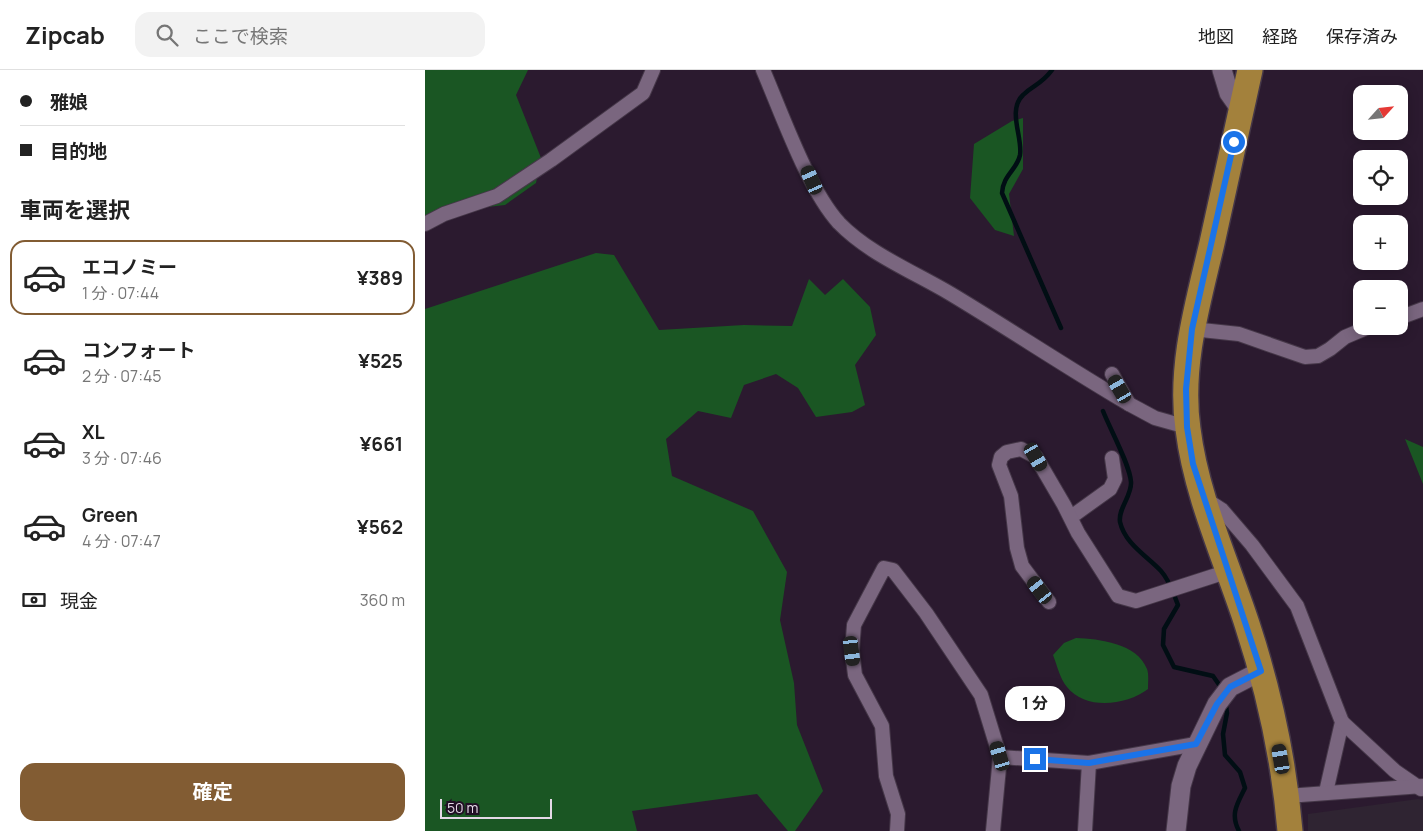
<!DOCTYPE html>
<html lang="ja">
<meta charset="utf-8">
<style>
body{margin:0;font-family:Manrope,"Noto Sans JP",sans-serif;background:#f2f2f2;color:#222;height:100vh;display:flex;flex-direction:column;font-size:19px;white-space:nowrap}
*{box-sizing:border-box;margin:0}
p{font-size:16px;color:#767676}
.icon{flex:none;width:28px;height:28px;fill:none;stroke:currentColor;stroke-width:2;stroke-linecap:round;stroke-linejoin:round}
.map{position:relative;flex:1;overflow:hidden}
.drawer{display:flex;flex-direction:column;background:#fff;width:425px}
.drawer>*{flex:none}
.hud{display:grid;align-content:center;height:110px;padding:0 20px;background:#fff}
.needle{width:32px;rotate:63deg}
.controls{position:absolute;left:928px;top:15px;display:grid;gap:10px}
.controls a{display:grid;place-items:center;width:55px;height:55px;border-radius:10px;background:#fff;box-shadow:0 2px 12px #0003;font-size:25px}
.scale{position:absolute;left:15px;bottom:12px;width:112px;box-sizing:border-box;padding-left:5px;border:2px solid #e4d9e7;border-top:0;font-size:14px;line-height:18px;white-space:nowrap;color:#e4d9e7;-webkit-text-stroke:4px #211025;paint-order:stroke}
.end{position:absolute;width:22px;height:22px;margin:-11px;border:6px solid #1a73e8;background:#fff;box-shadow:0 0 0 2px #fff}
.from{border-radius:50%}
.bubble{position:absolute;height:35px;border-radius:15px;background:#fff;box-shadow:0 2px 12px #0003;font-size:16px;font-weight:700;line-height:35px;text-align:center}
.car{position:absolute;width:15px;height:30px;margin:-15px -8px;border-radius:6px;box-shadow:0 0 4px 1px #0007;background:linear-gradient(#222 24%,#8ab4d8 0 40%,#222 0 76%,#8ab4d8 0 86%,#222 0)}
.hud b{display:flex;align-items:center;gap:18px;height:48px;font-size:19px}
.hud b+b{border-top:1px solid #e0e0e0}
.hud i{width:12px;height:12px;background:#222}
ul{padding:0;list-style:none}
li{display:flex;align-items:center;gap:15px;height:75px;margin:0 10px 8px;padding:0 10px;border:2px solid transparent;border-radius:15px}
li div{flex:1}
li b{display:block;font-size:19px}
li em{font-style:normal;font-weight:700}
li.selected{border-color:#825c33}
li>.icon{width:45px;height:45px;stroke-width:1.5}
h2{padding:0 20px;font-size:22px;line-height:60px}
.pay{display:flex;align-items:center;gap:12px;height:55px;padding:0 20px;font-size:19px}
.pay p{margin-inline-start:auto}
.action{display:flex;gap:10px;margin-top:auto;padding:10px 20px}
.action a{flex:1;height:58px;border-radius:15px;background:#825c33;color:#fff;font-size:20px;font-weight:700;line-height:58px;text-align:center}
header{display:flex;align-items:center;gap:30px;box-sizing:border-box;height:70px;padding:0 25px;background:#fff;border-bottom:1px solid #e0e0e0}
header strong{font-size:24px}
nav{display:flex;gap:28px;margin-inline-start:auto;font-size:18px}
.search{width:350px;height:45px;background:#f2f2f2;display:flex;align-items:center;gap:12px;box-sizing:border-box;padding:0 18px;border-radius:15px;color:#767676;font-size:19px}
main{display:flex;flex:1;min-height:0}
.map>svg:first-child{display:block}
</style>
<header>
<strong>Zipcab</strong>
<div class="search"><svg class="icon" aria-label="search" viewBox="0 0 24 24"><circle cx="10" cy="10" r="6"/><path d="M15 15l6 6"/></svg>ここで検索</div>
<nav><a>地図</a><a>経路</a><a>保存済み</a></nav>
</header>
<main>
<section class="drawer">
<div class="hud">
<b><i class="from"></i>雅娘</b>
<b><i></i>目的地</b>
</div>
<h2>車両を選択</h2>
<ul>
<li class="selected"><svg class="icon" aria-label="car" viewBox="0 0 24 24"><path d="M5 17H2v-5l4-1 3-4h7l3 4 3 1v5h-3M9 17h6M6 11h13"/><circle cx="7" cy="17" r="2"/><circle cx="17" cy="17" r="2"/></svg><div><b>エコノミー</b><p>1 分 · 07:44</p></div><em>¥389</em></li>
<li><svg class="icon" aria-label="car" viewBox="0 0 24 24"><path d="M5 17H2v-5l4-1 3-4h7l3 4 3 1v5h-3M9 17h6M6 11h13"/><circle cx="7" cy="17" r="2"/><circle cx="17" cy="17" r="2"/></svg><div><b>コンフォート</b><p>2 分 · 07:45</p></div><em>¥525</em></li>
<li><svg class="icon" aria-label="car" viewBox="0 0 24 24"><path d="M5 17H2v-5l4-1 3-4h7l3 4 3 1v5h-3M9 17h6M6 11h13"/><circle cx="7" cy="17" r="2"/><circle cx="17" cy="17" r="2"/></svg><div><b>XL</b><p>3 分 · 07:46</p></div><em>¥661</em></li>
<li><svg class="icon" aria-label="car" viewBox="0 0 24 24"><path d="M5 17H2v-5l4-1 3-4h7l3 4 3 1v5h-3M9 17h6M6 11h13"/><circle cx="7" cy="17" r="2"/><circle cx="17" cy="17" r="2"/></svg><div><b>Green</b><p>4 分 · 07:47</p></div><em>¥562</em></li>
</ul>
<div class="pay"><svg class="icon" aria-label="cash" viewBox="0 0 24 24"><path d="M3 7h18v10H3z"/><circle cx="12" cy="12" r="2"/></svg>現金<p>360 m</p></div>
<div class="action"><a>確定</a></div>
</section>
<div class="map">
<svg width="998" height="761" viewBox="0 0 998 761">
<rect width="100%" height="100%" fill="#2b1a2f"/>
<polygon fill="#2f2432" points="993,729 998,730 998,761 883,761 883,744"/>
<g fill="#1a5623">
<polygon points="0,0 103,0 91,25 116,88 111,113 80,135 9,143 0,151"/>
<polygon points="598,48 598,99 584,124 589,166 570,160 545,128 549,74 587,51"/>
<polygon points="171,183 189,185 234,260 319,255 367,256 384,209 400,225 418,209 445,237 451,265 430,295 440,335 427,342 391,347 373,318 351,304 319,315 306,348 273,341 241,369 247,406 328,441 362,502 355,550 369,613 372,655 398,721 370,761 363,761 332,724 207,741 212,761 0,761 0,239"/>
<polygon points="980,369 998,377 998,414"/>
<path d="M 651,568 C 674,569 712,573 722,599 C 724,604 723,613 723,619 C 702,635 661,641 642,617 C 635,609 632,595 628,585 L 639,573 Z"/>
</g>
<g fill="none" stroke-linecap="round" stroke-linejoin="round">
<g stroke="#010e14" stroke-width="4.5">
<path d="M 627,0 C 616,15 609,14 598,25 C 582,40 598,68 595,85 C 592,100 578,105 577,123 L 636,258"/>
<path d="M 678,341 C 685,359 705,395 706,412 C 707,426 693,438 695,452 C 700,474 722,486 736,501 C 745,511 748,523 753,535 L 739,559 L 738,575 L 749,597 L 788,606 L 795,616"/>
<path d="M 801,636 L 802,643 L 798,664 L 800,685 L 815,702 L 820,718 C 812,734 805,744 814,761"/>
</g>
<g stroke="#453748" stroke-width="16">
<g id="street">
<path d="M 338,0 C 357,44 383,119 414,153 C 444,184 489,202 526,224 C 586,260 644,299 704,334 L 730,348 L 762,357"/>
<polyline points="0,154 19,144 72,126 126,90 218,23 228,0"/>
<polyline points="974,248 998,239"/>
<polyline points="767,259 814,264 880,287 893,286 905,279 920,267 946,256"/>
<polyline points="687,304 704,334"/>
<polyline points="780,429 797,440 827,475 872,536 917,652 901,722"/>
<polyline points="646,447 685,419 690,409 687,388"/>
<polyline points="624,532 597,496 592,478 586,426 574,395 576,387 582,382 596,379 611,387 639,435 653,463 693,526 711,531 804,501"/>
<polyline points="917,652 970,701 996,719"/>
<polyline points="862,726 998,716"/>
<polyline points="472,761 473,744 461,706 457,656 430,605 427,581 429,555 459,498 468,500 501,543 556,625 575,687"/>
<polyline points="568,761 575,687 664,693 771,674"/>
<polyline points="660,761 664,693"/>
</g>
</g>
<g stroke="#453748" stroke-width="21">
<g id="secondary">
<polyline points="797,0 804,23 816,40"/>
<polyline points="751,761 756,716 762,696 792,634 805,617 836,601"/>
</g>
</g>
<g stroke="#453748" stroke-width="28">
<path id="highway" d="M 825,0 C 812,57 800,115 787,173 C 773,233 754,296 763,359 C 771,425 801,490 822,554 C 844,621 859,690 865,761"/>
</g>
<use href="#street" stroke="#7a667f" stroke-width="14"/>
<use href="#secondary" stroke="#7a667f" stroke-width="19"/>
<use href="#highway" stroke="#a3813c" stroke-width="25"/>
</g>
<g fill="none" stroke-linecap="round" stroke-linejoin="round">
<polyline stroke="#1a73e8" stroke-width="6" points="610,689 664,693 771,674 792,634 805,617 836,601 768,394 762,357 761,319 767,259 809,72"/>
</g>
</svg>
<div class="controls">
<a><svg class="needle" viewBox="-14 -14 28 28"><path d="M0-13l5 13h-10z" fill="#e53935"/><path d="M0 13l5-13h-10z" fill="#767676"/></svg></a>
<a><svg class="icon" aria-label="locate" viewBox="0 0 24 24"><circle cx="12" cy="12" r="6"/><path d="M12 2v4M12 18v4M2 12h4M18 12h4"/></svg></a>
<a>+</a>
<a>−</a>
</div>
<div class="scale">50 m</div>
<i class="end from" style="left:809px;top:72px"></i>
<i class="end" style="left:610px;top:689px"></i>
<div class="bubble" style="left:580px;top:616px;width:60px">1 分</div>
<i class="car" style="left:387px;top:110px;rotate:336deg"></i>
<i class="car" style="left:695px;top:319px;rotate:330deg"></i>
<i class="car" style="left:611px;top:387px;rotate:150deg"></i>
<i class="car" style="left:615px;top:520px;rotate:323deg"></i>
<i class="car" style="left:427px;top:581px;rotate:173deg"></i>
<i class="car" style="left:575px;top:686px;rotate:343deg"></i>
<i class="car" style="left:856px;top:689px;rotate:350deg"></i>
</div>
</main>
